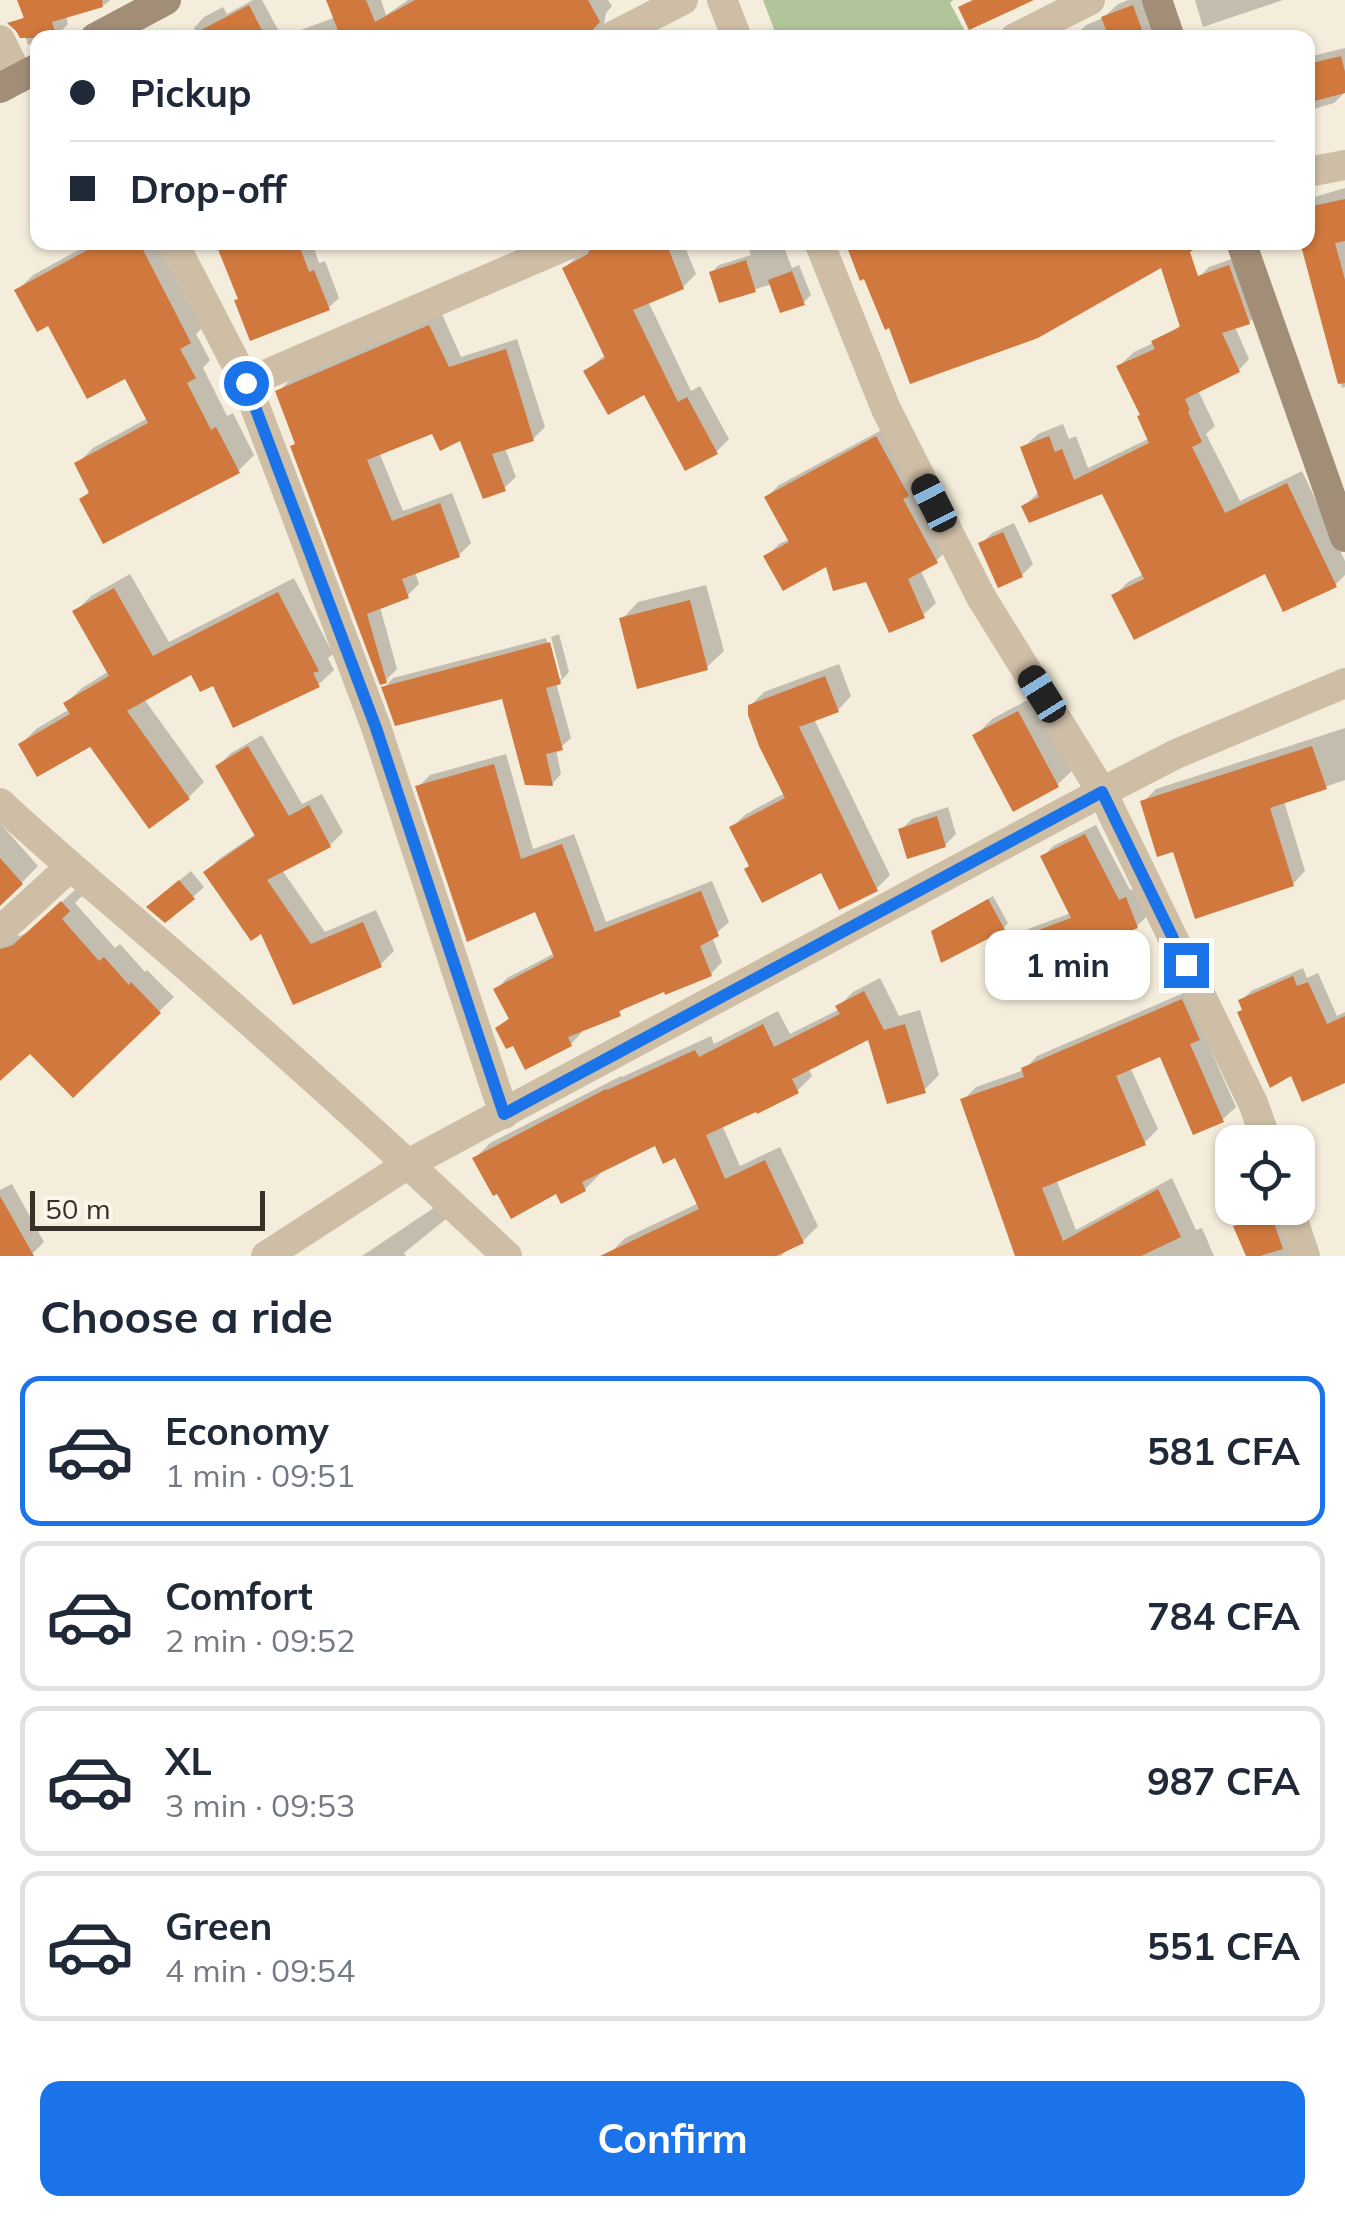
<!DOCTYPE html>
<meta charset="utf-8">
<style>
body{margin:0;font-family:Mulish,sans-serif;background:#f2f2f3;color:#1f2937;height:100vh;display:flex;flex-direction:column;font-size:38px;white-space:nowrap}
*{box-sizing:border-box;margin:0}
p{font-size:32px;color:#747a83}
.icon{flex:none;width:55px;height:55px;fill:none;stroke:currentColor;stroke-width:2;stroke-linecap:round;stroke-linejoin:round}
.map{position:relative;height:1256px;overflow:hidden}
.details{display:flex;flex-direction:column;background:#fff;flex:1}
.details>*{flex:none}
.hud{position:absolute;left:30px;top:30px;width:1285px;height:220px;border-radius:20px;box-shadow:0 2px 8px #0004;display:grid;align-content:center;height:220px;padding:0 40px;background:#fff}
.buttons{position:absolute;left:1215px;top:1125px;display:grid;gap:20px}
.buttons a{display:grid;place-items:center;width:100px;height:100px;border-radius:20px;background:#fff;box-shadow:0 2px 8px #0004;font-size:50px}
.scale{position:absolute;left:30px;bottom:25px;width:235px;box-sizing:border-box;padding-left:10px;border:5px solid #393028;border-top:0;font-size:28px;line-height:35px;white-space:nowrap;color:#393028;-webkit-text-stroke:8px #fbf6e9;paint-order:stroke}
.end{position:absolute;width:45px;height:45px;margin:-22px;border:12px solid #1a73e8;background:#fff;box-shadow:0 0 0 5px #fff}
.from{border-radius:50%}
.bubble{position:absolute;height:70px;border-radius:20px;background:#fff;box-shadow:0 2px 8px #0004;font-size:32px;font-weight:700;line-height:70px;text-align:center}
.car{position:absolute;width:30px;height:60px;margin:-30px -15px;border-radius:12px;box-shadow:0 0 8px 2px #0007;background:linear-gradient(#222 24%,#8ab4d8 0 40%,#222 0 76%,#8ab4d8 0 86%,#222 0)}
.hud b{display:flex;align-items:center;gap:35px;height:95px;font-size:38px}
.hud b+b{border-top:2px solid #e0e1e3}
.hud i{width:25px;height:25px;background:#1f2937}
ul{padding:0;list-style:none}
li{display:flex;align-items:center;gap:30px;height:150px;margin:0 20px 15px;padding:0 20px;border:5px solid #e0e1e3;border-radius:20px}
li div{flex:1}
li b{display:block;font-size:38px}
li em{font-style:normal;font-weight:700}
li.on{border-color:#1a73e8}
li>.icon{width:90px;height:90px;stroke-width:1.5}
h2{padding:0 40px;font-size:45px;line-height:120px}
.button{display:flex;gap:20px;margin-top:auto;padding:20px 40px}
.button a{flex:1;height:115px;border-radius:20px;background:#1a73e8;color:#fff;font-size:40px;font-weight:700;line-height:115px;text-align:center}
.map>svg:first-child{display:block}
</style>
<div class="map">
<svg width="1345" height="1256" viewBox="0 0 1345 1256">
<rect width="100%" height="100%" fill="#f4eddc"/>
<polygon fill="#b0c59a" points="763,0 953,0 950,3 968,37 777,37"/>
<g fill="#0003">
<polygon points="20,0 110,0 106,4 66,15 68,24 56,36 38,38 38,42 28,45 20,21 25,15"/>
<polygon points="253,0 262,0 282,37 336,17 329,0 381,0 386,15 408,0 608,0 612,6 606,13 604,24 590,38 200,38 194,28 204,17 223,7 227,14"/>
<polygon points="1128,0 1150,0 1163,38 1073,38 1086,25 1103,18 1118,4"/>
<polygon points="1195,0 1283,0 1203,27"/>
<polygon points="1345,48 1345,92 1334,103 1310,110 1312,119 1308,124 1308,57"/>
<polygon points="1345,188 1345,387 1342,388 1303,242 1308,242 1308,199"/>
<polygon points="93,242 162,242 205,325 196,334 210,360 203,368 227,416 233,413 254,455 238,471 82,499 91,490 77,464 93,448 148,418 126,376 49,323 17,291 33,275"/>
<polygon points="218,242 312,242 319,263 325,261 339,298 328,308 240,298"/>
<polygon points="597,242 683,242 696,274 683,287 648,301 691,391 700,386 729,439 716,452 645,392 586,371 606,354 565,268 578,255 594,247"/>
<polygon points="746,242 782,242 792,268 799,265 811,295 804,302 772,284 721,300 712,272 719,265 751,255"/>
<polygon points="1240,256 1260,311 1249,322 1235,327 1249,359 1239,370 1198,390 1215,426 1206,434 1240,501 1302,471 1345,561 1345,575 1335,585 1266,571 1114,596 1128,582 1144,574 1104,491 1024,506 1040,491 1023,448 1038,434 1063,424 1069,439 1076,436 1088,468 1150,438 1142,414 1119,366 1134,352 1164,338 1182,324 1198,278 1209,267"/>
<polygon points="442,314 461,357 517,339 545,427 533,439 505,448 516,477 504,488 462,438 433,431 379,452 403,511 452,493 471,543 459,555 415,572 419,584 407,596 380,607 397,669 386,680 392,679 382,682 278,392 290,380"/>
<polygon points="889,426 948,549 936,561 920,569 936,603 923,615 868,579 828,564 767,556 779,544 790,539 767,497 779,485"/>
<polygon points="1014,523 1033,564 1022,575 981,544 992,533"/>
<polygon points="130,574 169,642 294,578 333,654 328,658 334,670 318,685 214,682 192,671 144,699 204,782 189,797 150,826 90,744 21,744 36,729 70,709 66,703 82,688 109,671 75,612 91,596"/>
<polygon points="706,585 724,651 707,667 622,619 638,602"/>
<polygon points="559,634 569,672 560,682 556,683 571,738 561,747 556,749 561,774 552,784 504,696 384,688 393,678 546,638 557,679 562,679 551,637"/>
<polygon points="839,664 851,696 838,710 814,719 890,875 876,889 822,869 752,865 732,827 746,814 785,793 750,706 764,692"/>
<polygon points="1035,696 1074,769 1057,785 975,736 992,719"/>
<polygon points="1345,728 1345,780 1284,801 1305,871 1293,884 1174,849 1143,802 1156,789"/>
<polygon points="262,735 302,804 322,794 343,832 330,845 282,870 325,932 376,910 394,951 381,964 294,1002 262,930 206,872 219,859 257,833 218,766 231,753"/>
<polygon points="506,754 533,849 574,834 606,922 712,881 729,922 712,937 722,962 711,974 665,988 628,1004 619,1013 581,1029 582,1032 571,1044 514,1042 498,1028 510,1017 496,990 507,978 555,953 537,908 418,787 430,775"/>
<polygon points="948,807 956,834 945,845 901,830 912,819"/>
<polygon points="0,823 38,866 0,905"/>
<polygon points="1096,825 1130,890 1137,888 1148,915 1137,926 1017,940 1028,929 1071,913 1043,857 1053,846"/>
<polygon points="191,871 204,887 193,897 160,896"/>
<polygon points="77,888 83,895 75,903 115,948 120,944 145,972 147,970 174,997 73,1094 30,1051 0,1078 0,937 6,932 20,936 30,931"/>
<polygon points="993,896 1008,923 1004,928 942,959 939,927"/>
<polygon points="1303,968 1307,978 1318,973 1337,1016 1345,1012 1345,1081 1292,1073 1244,1009 1241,1001 1251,991"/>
<polygon points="880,978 899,1016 920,1010 939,1075 924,1090 869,1036 808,1068 812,1076 797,1091 722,1125 740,1166 780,1147 818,1226 803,1241 790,1247 781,1256 611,1256 610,1253 625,1238 699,1203 676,1154 656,1142 598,1171 600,1174 585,1189 557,1191 475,1158 490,1143 621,1076 622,1077 711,1036 714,1044 778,1011 790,1034 840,1009 838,1007 853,992"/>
<polygon points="1195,988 1203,1033 1236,1107 1222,1120 1161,1054 1130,1067 1158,1129 1145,1142 1056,1179 1076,1230 1172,1178 1196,1230 1202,1228 1214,1256 1018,1256 963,1100 976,1087 1024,1070 1037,1056"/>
<polygon points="12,1184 44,1242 30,1256 0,1256 0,1190"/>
<polygon points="438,1205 447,1218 404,1253 406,1256 362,1256"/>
<polygon points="1267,1208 1286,1208 1295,1256 1248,1256 1236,1226 1249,1213"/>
</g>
<g fill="#d0783d">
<polygon points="17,0 102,0 103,7 52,22 57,38 20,38 16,31 7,23 24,18"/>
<polygon points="326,0 366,0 375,22 415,0 588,0 600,22 593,29 590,38 341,38"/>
<polygon points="973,0 1034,0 969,30 958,7"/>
<polygon points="249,5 266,38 186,38"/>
<polygon points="1133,5 1145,38 1109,38 1101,17"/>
<polygon points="1341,56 1345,72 1345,93 1311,102 1308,85 1308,64"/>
<polygon points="1345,199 1345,241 1335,243 1345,280 1345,383 1338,384 1300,242 1308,242 1308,207"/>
<polygon points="102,242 139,242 191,343 180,349 196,378 187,383 211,430 216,427 240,473 103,544 79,499 89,493 74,463 148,423 125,379 87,399 48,326 37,332 14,290"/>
<polygon points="215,242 298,242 309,272 314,270 330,310 250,341 234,300 238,299"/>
<polygon points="592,242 666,242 684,289 633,310 678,402 687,397 718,454 685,471 644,395 608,415 583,371 605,358 562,268 588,254"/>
<polygon points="845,242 1206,242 1190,252 1198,276 1229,265 1250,324 1222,333 1240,372 1185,399 1190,410 1188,412 1202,442 1192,447 1225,513 1287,483 1337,587 1283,612 1265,574 1134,640 1111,595 1144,579 1102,494 1029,523 1021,506 1039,497 1020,447 1049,436 1055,452 1062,449 1074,480 1149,443 1137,416 1140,415 1116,366 1155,349 1151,341 1180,327 1161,268 1038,338 910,384 889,328 885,330 864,279 860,281"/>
<polygon points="746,260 756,292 719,303 709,272"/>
<polygon points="792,271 805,305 780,313 768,280"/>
<polygon points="429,325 449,367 506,349 534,441 492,454 506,491 483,499 460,441 440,451 432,434 367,460 392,521 440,503 460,557 402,579 409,598 367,614 387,683 380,685 290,446 295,444 275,391"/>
<polygon points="876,436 909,496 903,499 938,563 908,579 925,618 889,633 866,582 833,591 826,567 783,591 763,556 789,542 764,497"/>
<polygon points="1003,532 1023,577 998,588 978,543"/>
<polygon points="114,588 153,656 278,592 319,671 313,673 320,687 233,728 213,686 200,692 191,675 127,711 190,799 149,829 90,747 37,777 18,744 70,714 63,703 109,676 72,611"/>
<polygon points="690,600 708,670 637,689 619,618"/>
<polygon points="550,642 561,684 546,688 563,750 546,754 553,786 525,785 502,699 395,726 381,687"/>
<polygon points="825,676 839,712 799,727 878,891 839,910 821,873 762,903 744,869 749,866 729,827 785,798 759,746 748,715 748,705"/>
<polygon points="1018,711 1059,787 1013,812 972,735"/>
<polygon points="248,746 289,816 309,805 331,847 267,880 311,944 363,922 382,967 293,1005 261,934 251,941 203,872 255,836 215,766"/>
<polygon points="1312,746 1327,789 1270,808 1294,886 1195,919 1173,852 1157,857 1140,801"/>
<polygon points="494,764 521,859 562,844 595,932 701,891 719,936 700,946 712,976 665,995 664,992 619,1011 621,1016 568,1037 572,1046 525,1070 513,1046 506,1049 495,1028 509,1019 493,989 554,957 535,912 467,942 415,786"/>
<polygon points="937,816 946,847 907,859 898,829"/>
<polygon points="1085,834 1119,900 1126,897 1138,928 1030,970 1014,939 1071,918 1040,856"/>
<polygon points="0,858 23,884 0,906"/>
<polygon points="179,880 195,899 165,923 146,907"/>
<polygon points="988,899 1005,930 941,963 931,931"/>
<polygon points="61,901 70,911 62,919 99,961 104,957 129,985 131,982 161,1013 73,1098 30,1054 0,1081 0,949 13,945"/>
<polygon points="1293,976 1297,986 1308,982 1327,1024 1345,1016 1345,1083 1302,1102 1291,1076 1270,1088 1237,1012 1242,1010 1238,1000"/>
<polygon points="864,991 884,1030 905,1024 926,1093 887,1104 868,1040 792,1079 799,1093 757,1114 756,1112 706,1135 725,1179 765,1160 804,1243 776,1256 600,1256 699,1209 675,1158 663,1164 655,1146 582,1182 586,1191 561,1204 556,1194 511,1219 497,1194 493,1196 472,1158 606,1089 607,1090 695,1050 699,1057 763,1024 774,1047 840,1014 835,1006"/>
<polygon points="1182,999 1200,1040 1190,1044 1224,1122 1193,1135 1160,1057 1116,1076 1146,1145 1042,1188 1063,1241 1158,1189 1181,1237 1141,1256 1015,1256 960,1099 1024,1077 1021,1068"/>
<polygon points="0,1196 34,1256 0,1256"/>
<polygon points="1271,1214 1283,1249 1260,1256 1246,1256 1233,1226"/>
</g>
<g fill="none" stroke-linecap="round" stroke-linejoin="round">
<g stroke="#cebea6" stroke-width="30">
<polyline points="722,0 737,38"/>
<polyline points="609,38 683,0"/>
<polyline points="1015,38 1090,0"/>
<polyline points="0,40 19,78"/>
<polyline points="1308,172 1345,165"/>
<polyline points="173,242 246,383 286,488 376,727 504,1114"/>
<polyline points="819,242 886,409 981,597 1102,792 1253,1103 1267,1142"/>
<polyline points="246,383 574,242"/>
<path d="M 0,803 C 73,871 150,933 224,999 C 320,1083 414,1169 507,1256"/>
<polyline points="0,931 70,867"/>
<polyline points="1289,1208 1305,1256"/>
<polyline points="266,1256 408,1164 1102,792 1176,754 1345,683"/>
</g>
<g stroke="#a28d77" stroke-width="30">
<polyline points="1157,0 1170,38"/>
<polyline points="95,38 166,0"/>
<polyline points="0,88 38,68"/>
<polyline points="1241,242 1345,537"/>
</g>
</g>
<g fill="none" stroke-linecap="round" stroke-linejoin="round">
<polyline stroke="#1a73e8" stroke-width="12" points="246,383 376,728 504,1114 1102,792 1186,965"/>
</g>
</svg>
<div class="buttons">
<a><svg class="icon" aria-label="locate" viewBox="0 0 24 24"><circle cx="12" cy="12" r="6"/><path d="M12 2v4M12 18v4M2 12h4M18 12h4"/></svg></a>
</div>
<div class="scale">50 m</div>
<i class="end from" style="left:246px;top:383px"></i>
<i class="end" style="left:1186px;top:965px"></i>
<div class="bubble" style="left:985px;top:930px;width:165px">1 min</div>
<i class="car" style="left:934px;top:503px;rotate:333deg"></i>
<i class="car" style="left:1042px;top:694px;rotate:328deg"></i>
<div class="hud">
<b><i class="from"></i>Pickup</b>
<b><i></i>Drop-off</b>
</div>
</div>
<section class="details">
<h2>Choose a ride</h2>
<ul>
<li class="on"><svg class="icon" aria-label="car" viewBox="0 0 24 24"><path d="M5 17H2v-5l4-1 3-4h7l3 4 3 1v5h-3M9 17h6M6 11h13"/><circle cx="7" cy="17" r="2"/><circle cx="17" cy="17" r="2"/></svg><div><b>Economy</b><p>1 min · 09:51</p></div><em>581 CFA</em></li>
<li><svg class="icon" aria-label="car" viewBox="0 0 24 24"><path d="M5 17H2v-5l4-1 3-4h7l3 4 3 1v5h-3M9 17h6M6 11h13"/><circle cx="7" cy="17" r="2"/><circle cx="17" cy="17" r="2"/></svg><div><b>Comfort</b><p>2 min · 09:52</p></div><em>784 CFA</em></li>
<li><svg class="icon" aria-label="car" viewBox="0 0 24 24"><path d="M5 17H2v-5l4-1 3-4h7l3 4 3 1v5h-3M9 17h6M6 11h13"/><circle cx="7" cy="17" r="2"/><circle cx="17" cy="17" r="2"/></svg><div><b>XL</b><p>3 min · 09:53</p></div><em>987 CFA</em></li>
<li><svg class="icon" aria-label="car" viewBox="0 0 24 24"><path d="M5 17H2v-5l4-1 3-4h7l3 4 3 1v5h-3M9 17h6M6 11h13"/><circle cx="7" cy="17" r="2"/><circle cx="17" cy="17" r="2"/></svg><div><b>Green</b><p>4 min · 09:54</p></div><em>551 CFA</em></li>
</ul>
<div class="button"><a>Confirm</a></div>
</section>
